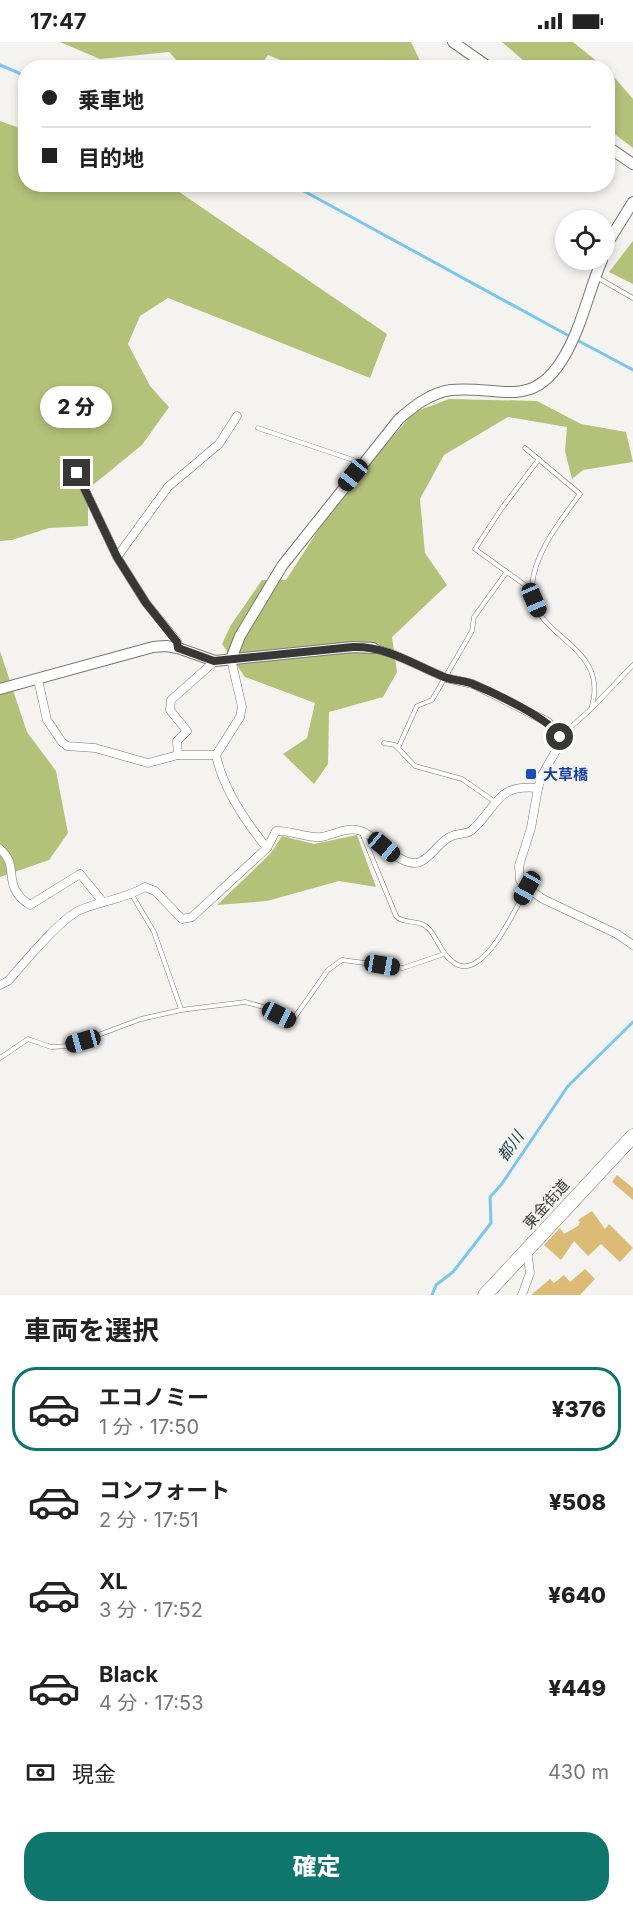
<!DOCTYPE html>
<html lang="ja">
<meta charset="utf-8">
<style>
body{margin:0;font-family:Inter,"Noto Sans JP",sans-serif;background:#f2f2f2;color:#222;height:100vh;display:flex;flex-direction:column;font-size:22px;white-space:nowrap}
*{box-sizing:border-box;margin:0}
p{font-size:20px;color:#767676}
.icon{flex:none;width:33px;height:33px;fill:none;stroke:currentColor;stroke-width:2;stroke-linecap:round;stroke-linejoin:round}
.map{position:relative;height:1253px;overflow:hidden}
.side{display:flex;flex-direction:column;background:#fff;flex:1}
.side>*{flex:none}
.top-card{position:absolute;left:18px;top:18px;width:597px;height:132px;border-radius:24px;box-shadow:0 3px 9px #0003;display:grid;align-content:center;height:132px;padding:0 24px;background:#fff}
.controls{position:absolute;left:555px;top:168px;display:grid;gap:12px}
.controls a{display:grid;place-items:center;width:60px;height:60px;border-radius:50%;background:#fff;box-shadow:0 3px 9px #0003;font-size:30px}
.end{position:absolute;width:27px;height:27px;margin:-14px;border:8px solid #383736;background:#fff;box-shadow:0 0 0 3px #fff}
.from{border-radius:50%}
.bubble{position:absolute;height:42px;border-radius:21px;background:#fff;box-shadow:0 3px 9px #0003;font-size:20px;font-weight:800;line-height:42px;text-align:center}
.car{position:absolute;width:18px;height:36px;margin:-18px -9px;border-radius:8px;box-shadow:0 0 4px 2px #0007;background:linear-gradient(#222 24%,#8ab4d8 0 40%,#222 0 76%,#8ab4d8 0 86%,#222 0)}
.top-card b{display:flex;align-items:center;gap:21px;height:57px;font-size:22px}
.top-card b+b{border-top:2px solid #e0e0e0}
.top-card i{width:15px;height:15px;background:#222}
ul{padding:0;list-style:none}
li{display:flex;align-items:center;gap:18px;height:84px;margin:0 12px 9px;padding:0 12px;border:3px solid transparent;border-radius:24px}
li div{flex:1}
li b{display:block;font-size:22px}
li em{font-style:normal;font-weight:800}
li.on{border-color:#0f766e}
li>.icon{width:54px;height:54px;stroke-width:1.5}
h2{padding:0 24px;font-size:27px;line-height:72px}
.pay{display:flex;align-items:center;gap:15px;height:66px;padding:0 24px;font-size:22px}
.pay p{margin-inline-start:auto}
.action{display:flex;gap:12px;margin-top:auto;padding:12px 24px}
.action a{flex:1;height:69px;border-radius:24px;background:#0f766e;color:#fff;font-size:24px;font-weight:800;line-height:69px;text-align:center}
.status{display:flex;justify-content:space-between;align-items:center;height:42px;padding:0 30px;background:#fff;direction:ltr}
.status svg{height:16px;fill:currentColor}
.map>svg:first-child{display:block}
</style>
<div class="status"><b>17:47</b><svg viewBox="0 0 49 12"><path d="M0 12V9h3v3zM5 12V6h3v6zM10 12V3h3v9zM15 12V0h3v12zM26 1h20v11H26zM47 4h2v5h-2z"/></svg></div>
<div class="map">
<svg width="633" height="1253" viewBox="0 0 633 1253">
<rect width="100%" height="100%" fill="#f5f3ef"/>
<g fill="#b4c179">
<polygon points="60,0 411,0 423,25 297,25 268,13 260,25 183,25 169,10 100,17"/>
<polygon points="502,0 573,0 604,25 531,25"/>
<polygon points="608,28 633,57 633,106 608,87"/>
<polygon points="0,79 25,88 26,142 169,143 387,292 370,336 168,256 140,274 128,302 150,344 169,365 142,403 88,447 88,484 49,486 12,498 0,499"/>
<polygon points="633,199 633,242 609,230"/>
<polygon points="449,357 537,359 581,382 626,390 633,420 583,428 572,437 565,409 567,385 508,375 444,413 420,457 425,511 447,543 392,595 397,630 383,655 329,670 328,722 314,742 283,712 307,696 315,661 245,635 222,602 231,583 262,538 286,538 337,459 414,370"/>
<polygon points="0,609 27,690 56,729 68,791 49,818 0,835"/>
<polygon points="357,793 376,845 339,839 267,859 217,863 271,811 282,794 314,802"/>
</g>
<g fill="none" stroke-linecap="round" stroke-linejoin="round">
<g stroke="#7bc6ef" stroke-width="3">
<polyline points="0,23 26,34"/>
<polyline points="291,142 571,295"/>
<polyline points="577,298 633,328"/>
<polyline points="432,1253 436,1243 453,1230 491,1181 490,1155 501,1143 568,1044 633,980"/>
</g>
</g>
<g fill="#dbbb76">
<polygon points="617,1133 633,1146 633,1158 612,1140"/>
<polygon points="592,1169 605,1187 609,1182 633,1206 620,1220 601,1202 588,1214 574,1199 561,1218 544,1203 560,1186 564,1192 578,1184 580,1180 578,1178"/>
<polygon points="585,1227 595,1237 580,1253 531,1253 550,1237 554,1241 564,1233 570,1240"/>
</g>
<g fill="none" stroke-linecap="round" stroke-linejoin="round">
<g stroke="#787773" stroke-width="5">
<g id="lane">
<polyline points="598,236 633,256"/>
<polyline points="258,386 362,421"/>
<path d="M 525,406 L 580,452 C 561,478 533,512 532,546 C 531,597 612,602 591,667"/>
<polyline points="532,548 475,507 502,466 539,417"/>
<polyline points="561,694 591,667 633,623"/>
<polyline points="384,701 395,703 415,724 462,737 495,760"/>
<polyline points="398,706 417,664 432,658 472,589 474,575 506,531"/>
<path d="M 362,791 L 396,874 C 404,883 419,876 429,887 C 438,897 441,912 453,920 C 482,943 516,866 526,847"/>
<polyline points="132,853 154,890 181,967"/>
<polyline points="0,1016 28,997 51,1005 69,1004 141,977 181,968 245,960 267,966 292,979 328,928 342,918 403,926 444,912"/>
</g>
</g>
<g stroke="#787773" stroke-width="9">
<g id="street">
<polyline points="77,431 117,515 146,561 177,599 178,606"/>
<polyline points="117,515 168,445 219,402 237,374"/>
<polyline points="373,606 393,612 446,636 473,642 548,680 557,689 560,695 560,702 542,733 538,746 531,786 519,824 520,838 527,846 543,857 617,892 633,903"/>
<path d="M 231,617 L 242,665 L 240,675 L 216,713 C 223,747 245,779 267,806"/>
<polyline points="38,638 47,678 62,700 67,704 95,706 148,721 178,713 216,713"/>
<polyline points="178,713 177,699 187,689 170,668 171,658 215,619"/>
<path d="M 0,807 C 21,824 0,844 30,863 L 80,832 L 103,860"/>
<path d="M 0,943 L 8,939 C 23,922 60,877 80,868 C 101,859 125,857 145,845 L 155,849 L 182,877 L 192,875 L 267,806 L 276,789 C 290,788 311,797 321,795 C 334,793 347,784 361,789 C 378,794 400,827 420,820 C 432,815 440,798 452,794 C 458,791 468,793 473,787 C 498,764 496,742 538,746"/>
<polyline points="522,1253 530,1231 527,1208"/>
</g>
</g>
<g stroke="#787773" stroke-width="12">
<g id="secondary">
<polyline points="453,0 490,26"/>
<polyline points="608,105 633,122"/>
<polyline points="604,211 610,197 633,160"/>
<path d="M 231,617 L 240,594 L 282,524 L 399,377 C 414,364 430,351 451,348 C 499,343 533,370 565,313 C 582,284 589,248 602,218"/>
<polyline points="0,647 153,605 166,604 178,606 215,619 353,605 373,606"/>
</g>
</g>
<g stroke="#787773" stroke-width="15">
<polyline id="highway" points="485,1253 633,1094"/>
</g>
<use href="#lane" stroke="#fff" stroke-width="4"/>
<use href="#street" stroke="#fff" stroke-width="8"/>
<use href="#secondary" stroke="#fff" stroke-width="10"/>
<use href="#highway" stroke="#fff" stroke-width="14"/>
</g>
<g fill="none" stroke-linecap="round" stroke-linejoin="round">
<path stroke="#383736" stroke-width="8" d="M 77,431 L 117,515 L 146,561 L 177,600 L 178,606 L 214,619 L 353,605 C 387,604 414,623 444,635 C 454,639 466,638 475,643 C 495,651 552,678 560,695"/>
</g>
<rect fill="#1a4fb4" stroke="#f5f3ef" stroke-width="2" x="525" y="726" width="12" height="12" rx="3"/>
<g text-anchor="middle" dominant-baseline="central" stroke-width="6" stroke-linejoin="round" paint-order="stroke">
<g font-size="15" font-weight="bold" fill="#164399" stroke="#f5f3ef" text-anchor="start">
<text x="543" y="732">大草橋</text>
</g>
<g font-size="15" fill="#383736" stroke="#f5f3ef">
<text transform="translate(546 1162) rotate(-48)">東金街道</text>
</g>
<g font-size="16" font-style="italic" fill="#1b3d4f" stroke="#f5f3ef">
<text transform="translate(510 1104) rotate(-55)">都川</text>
</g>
</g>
</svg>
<div class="controls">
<a><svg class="icon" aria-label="locate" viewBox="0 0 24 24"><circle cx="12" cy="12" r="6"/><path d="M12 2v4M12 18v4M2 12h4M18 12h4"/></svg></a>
</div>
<i class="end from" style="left:560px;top:695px"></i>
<i class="end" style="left:77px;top:431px"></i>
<div class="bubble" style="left:40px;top:344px;width:72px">2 分</div>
<i class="car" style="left:353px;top:433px;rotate:219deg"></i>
<i class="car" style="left:534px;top:558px;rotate:157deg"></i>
<i class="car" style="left:384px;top:805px;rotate:130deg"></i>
<i class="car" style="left:527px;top:846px;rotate:209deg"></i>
<i class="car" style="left:382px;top:923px;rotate:99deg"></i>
<i class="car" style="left:279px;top:973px;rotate:117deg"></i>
<i class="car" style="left:83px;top:999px;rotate:254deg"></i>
<div class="top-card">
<b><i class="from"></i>乗車地</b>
<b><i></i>目的地</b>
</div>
</div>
<section class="side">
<h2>車両を選択</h2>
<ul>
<li class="on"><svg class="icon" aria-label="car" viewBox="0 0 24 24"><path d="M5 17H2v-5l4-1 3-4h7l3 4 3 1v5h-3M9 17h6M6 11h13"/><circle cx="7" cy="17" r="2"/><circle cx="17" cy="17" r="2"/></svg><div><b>エコノミー</b><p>1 分 · 17:50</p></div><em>¥376</em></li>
<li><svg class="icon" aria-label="car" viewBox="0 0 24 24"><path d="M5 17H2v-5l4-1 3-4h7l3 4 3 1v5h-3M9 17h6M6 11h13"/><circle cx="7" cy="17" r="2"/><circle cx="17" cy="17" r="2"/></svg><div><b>コンフォート</b><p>2 分 · 17:51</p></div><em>¥508</em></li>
<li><svg class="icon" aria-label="car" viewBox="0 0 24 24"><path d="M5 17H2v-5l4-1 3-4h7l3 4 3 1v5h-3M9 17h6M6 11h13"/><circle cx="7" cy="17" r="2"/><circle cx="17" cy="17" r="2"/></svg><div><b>XL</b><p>3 分 · 17:52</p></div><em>¥640</em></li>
<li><svg class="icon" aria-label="car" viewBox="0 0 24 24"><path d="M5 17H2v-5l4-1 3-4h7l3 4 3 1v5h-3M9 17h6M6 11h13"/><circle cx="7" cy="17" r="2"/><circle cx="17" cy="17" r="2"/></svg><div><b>Black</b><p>4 分 · 17:53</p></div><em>¥449</em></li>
</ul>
<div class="pay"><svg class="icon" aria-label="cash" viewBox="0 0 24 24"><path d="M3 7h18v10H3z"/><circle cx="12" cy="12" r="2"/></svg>現金<p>430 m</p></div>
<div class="action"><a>確定</a></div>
</section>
